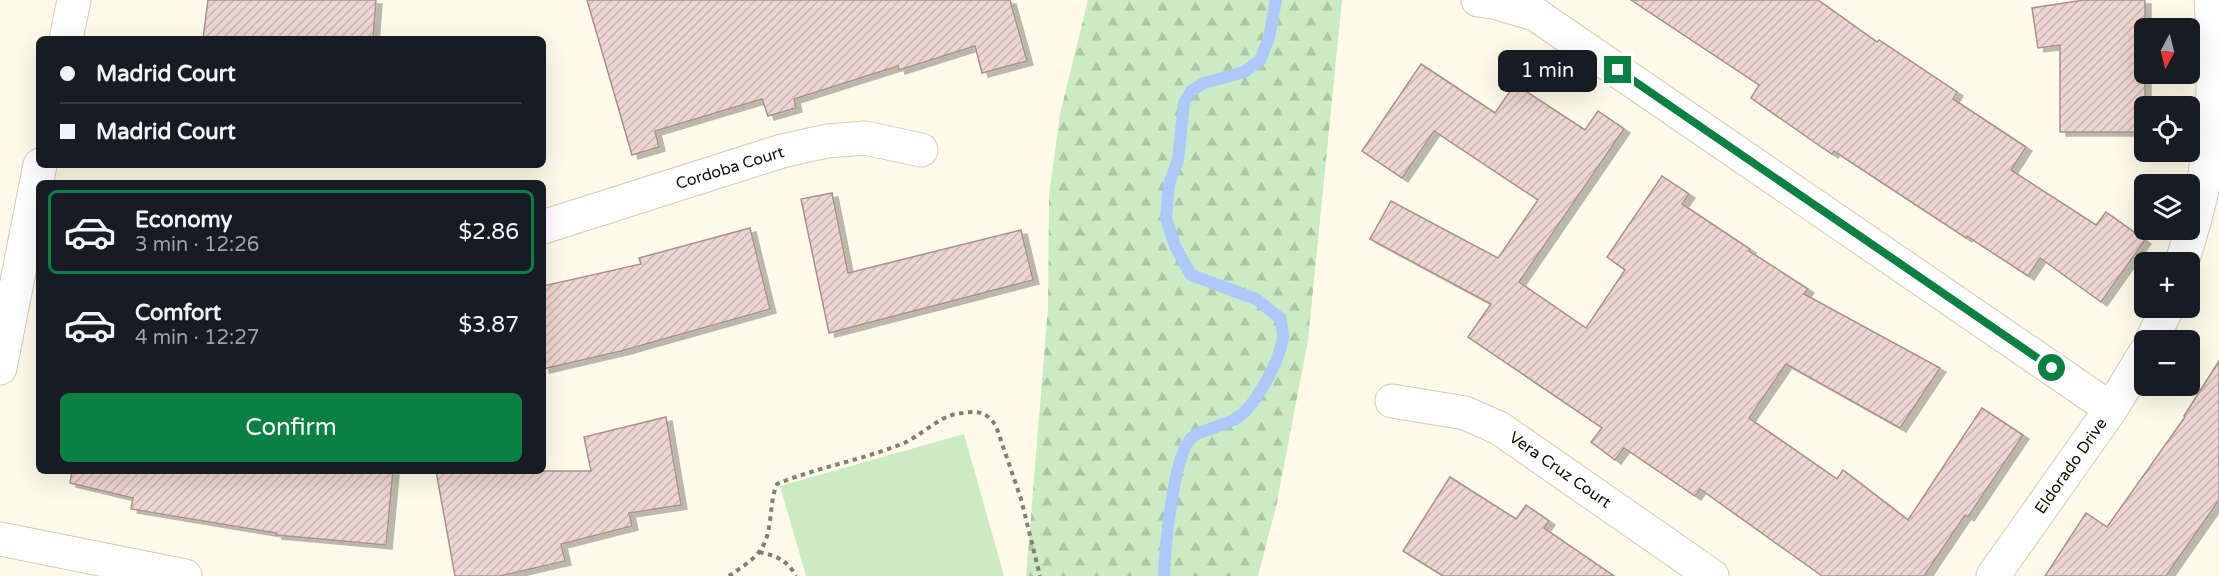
<!DOCTYPE html>
<meta charset="utf-8">
<style>
body{margin:0;font-family:"Varela Round",sans-serif;background:#20242c;color:#f1f3f6;height:100vh;display:flex;flex-direction:column;font-size:22px;white-space:nowrap}
*{box-sizing:border-box;margin:0}
p{font-size:20px;color:#9ea1a6}
.icon{flex:none;width:33px;height:33px;fill:none;stroke:currentColor;stroke-width:2;stroke-linecap:round;stroke-linejoin:round}
.map{position:relative;flex:1;overflow:hidden}
.panel{position:absolute;left:36px;top:180px;width:510px;height:294px;display:flex;flex-direction:column;background:#171b24;border-radius:9px;box-shadow:0 6px 24px #0002}
.panel>*{flex:none}
.banner{position:absolute;left:36px;top:36px;width:510px;height:132px;border-radius:9px;box-shadow:0 6px 24px #0002;display:grid;align-content:center;height:132px;padding:0 24px;background:#171b24}
.needle{width:39px;rotate:187deg}
.controls{position:absolute;left:2134px;top:18px;display:grid;gap:12px}
.controls a{display:grid;place-items:center;width:66px;height:66px;border-radius:9px;background:#171b24;box-shadow:0 6px 24px #0002;font-size:30px}
.end{position:absolute;width:27px;height:27px;margin:-14px;border:8px solid #0b8043;background:#fff;box-shadow:0 0 0 3px #fff}
.from{border-radius:50%}
.bubble{position:absolute;height:42px;border-radius:9px;background:#171b24;box-shadow:0 6px 24px #0002;font-size:20px;font-weight:600;line-height:42px;text-align:center}
.banner b{display:flex;align-items:center;gap:21px;height:57px;font-size:22px}
.banner b+b{border-top:2px solid #363941}
.banner i{width:15px;height:15px;background:#f1f3f6}
ul{padding:10px 0 0;list-style:none}
li{display:flex;align-items:center;gap:18px;height:84px;margin:0 12px 9px;padding:0 12px;border:3px solid transparent;border-radius:9px}
li div{flex:1}
li b{display:block;font-size:22px}
li em{font-style:normal;font-weight:600}
li.current{border-color:#0b8043}
li>.icon{width:54px;height:54px;stroke-width:1.5}
.cta{display:flex;gap:12px;margin-top:auto;padding:12px 24px}
.cta a{flex:1;height:69px;border-radius:9px;background:#0b8043;color:#fff;font-size:24px;font-weight:600;line-height:69px;text-align:center}
.map>svg:first-child{display:block}
</style>
<div class="map">
<svg width="2219" height="576" viewBox="0 0 2219 576">
<defs>
<pattern id="forest-firs" width="22" height="20" patternUnits="userSpaceOnUse" patternTransform="scale(1.5)"><rect width="22" height="20" fill="#caebc3"/><path d="M5 1l3.5 6h-7zM16 11l3.5 6h-7z" fill="#acc8a6"/></pattern>
<pattern id="building-hatch" width="6" height="6" patternUnits="userSpaceOnUse" patternTransform="scale(1.5)"><rect width="6" height="6" fill="#eed5d1"/><path d="M-1 1l2-2M0 6l6-6M5 7l2-2" fill="none" stroke="#cbb6b2"/></pattern>
<filter id="shadow"><feDropShadow dx="6" dy="4" stdDeviation="0" flood-color="#0004"/></filter>
</defs>
<rect width="100%" height="100%" fill="#fefae9"/>
<polygon fill="url(#forest-firs)" points="1088,0 1342,0 1308,340 1276,507 1258,576 1026,576 1048,308 1049,196 1060,114"/>
<polygon fill="#caebc3" points="964,434 1004,576 806,576 780,486"/>
<g fill="none" stroke-linecap="round" stroke-linejoin="round">
<path stroke="#afc8f9" stroke-width="12" d="M 1164,576 C 1165,550 1173,454 1192,437 C 1200,431 1225,425 1235,419 C 1255,408 1280,360 1283,337 C 1283,332 1281,325 1281,319 L 1256,299 L 1191,275 L 1175,246 L 1166,218 L 1169,184 L 1178,160 L 1184,103 L 1191,91 L 1204,83 L 1244,72 L 1260,60 L 1269,38 L 1276,0"/>
</g>
<g fill="url(#building-hatch)" stroke="#a8918e" stroke-width="1.5" filter="url(#shadow)">
<polygon points="208,0 376,0 373,39 203,39"/>
<polygon points="587,0 1010,0 1027,61 982,73 975,46 899,70 898,66 794,99 796,108 768,116 762,99 655,131 659,147 632,155"/>
<polygon points="1631,0 1818,0 1877,42 1879,40 1957,92 1953,99 2026,147 2011,170 2096,225 2106,212 2145,240 2101,302 2040,258 2028,276 1967,236 1966,238 1834,151 1832,154 1817,144 1751,98 1759,85"/>
<polygon points="2084,0 2145,0 2145,132 2060,132 2060,45 2038,48 2032,8"/>
<polygon points="1421,64 1495,113 1515,84 1585,130 1598,111 1624,129 1519,282 1586,328 1625,270 1607,257 1662,176 1689,194 1682,204 1750,249 1749,251 1808,289 1804,294 1940,368 1900,428 1786,364 1749,418 1837,479 1843,470 1908,520 1982,408 2023,435 1968,517 1965,515 1924,576 1822,576 1700,489 1695,496 1624,448 1615,460 1591,442 1602,428 1468,337 1491,304 1370,239 1391,201 1498,258 1538,200 1434,131 1402,178 1362,151"/>
<polygon points="832,193 848,273 1021,230 1033,280 829,333 801,199"/>
<polygon points="750,228 770,309 621,351 543,369 543,286 641,264 639,258"/>
<polygon points="2219,361 2219,500 2166,576 2045,576 2086,513 2107,527 2185,417 2184,416"/>
<polygon points="666,417 681,505 629,513 632,526 561,544 565,561 500,576 455,576 436,471 591,471 584,437"/>
<polygon points="72,471 393,471 386,545 276,535 276,533 131,509 133,498 70,483"/>
<polygon points="1450,477 1516,519 1526,505 1549,521 1544,528 1614,576 1443,576 1403,551"/>
</g>
<g fill="none" stroke-linecap="round" stroke-linejoin="round">
<g stroke="#d2cdb9" stroke-width="35">
<g id="minor">
<polyline points="1478,0 1493,2 1535,14 2111,409"/>
<polyline points="66,39 74,0"/>
<polyline points="543,227 782,151 827,141 865,138 921,150"/>
<path d="M 2182,262 C 2191,233 2200,204 2205,174 C 2215,116 2215,58 2211,0"/>
<polyline points="2152,340 2167,308"/>
<polyline points="0,368 40,165"/>
<polyline points="1392,401 1465,413 1499,428 1712,576"/>
<polyline points="0,539 185,576"/>
<polyline points="1993,576 2111,409 2145,353"/>
</g>
</g>
<g stroke="#827f74" stroke-width="4" stroke-dasharray="4.5 4.5" stroke-linecap="butt">
<path d="M 759,552 C 777,556 787,560 796,576"/>
<path d="M 729,576 C 739,569 752,561 759,552 C 774,534 768,504 777,484 C 818,467 863,460 904,443 C 920,436 939,417 956,414 C 975,411 985,409 996,426 L 1021,499 L 1040,576"/>
</g>
<use href="#minor" stroke="#fff" stroke-width="33"/>
</g>
<g fill="none" stroke-linecap="round" stroke-linejoin="round">
<polyline stroke="#0b8043" stroke-width="8" points="1618,70 2052,368"/>
</g>
<g text-anchor="middle" dominant-baseline="central" stroke-width="6" stroke-linejoin="round" paint-order="stroke">
<g font-size="16" fill="#0f0d06" stroke="#fff">
<text transform="translate(730 168) rotate(-17)">Cordoba Court</text>
<text transform="translate(2071 466) rotate(-55)">Eldorado Drive</text>
<text transform="translate(1560 470) rotate(35)">Vera Cruz Court</text>
</g>
</g>
</svg>
<div class="controls">
<a><svg class="needle" viewBox="-14 -14 28 28"><path d="M0-13l5 13h-10z" fill="#e53935"/><path d="M0 13l5-13h-10z" fill="#9ea1a6"/></svg></a>
<a><svg class="icon" aria-label="locate" viewBox="0 0 24 24"><circle cx="12" cy="12" r="6"/><path d="M12 2v4M12 18v4M2 12h4M18 12h4"/></svg></a>
<a><svg class="icon" aria-label="layers" viewBox="0 0 24 24"><path d="M12 4l9 5-9 5-9-5zM3 14l9 5 9-5"/></svg></a>
<a>+</a>
<a>−</a>
</div>
<i class="end from" style="left:2052px;top:368px"></i>
<i class="end" style="left:1618px;top:70px"></i>
<div class="bubble" style="left:1498px;top:50px;width:99px">1 min</div>
<div class="banner">
<b><i class="from"></i>Madrid Court</b>
<b><i></i>Madrid Court</b>
</div>
<section class="panel">
<ul>
<li class="current"><svg class="icon" aria-label="car" viewBox="0 0 24 24"><path d="M5 17H2v-5l4-1 3-4h7l3 4 3 1v5h-3M9 17h6M6 11h13"/><circle cx="7" cy="17" r="2"/><circle cx="17" cy="17" r="2"/></svg><div><b>Economy</b><p>3 min · 12:26</p></div><em>$2.86</em></li>
<li><svg class="icon" aria-label="car" viewBox="0 0 24 24"><path d="M5 17H2v-5l4-1 3-4h7l3 4 3 1v5h-3M9 17h6M6 11h13"/><circle cx="7" cy="17" r="2"/><circle cx="17" cy="17" r="2"/></svg><div><b>Comfort</b><p>4 min · 12:27</p></div><em>$3.87</em></li>
</ul>
<div class="cta"><a>Confirm</a></div>
</section>
</div>
